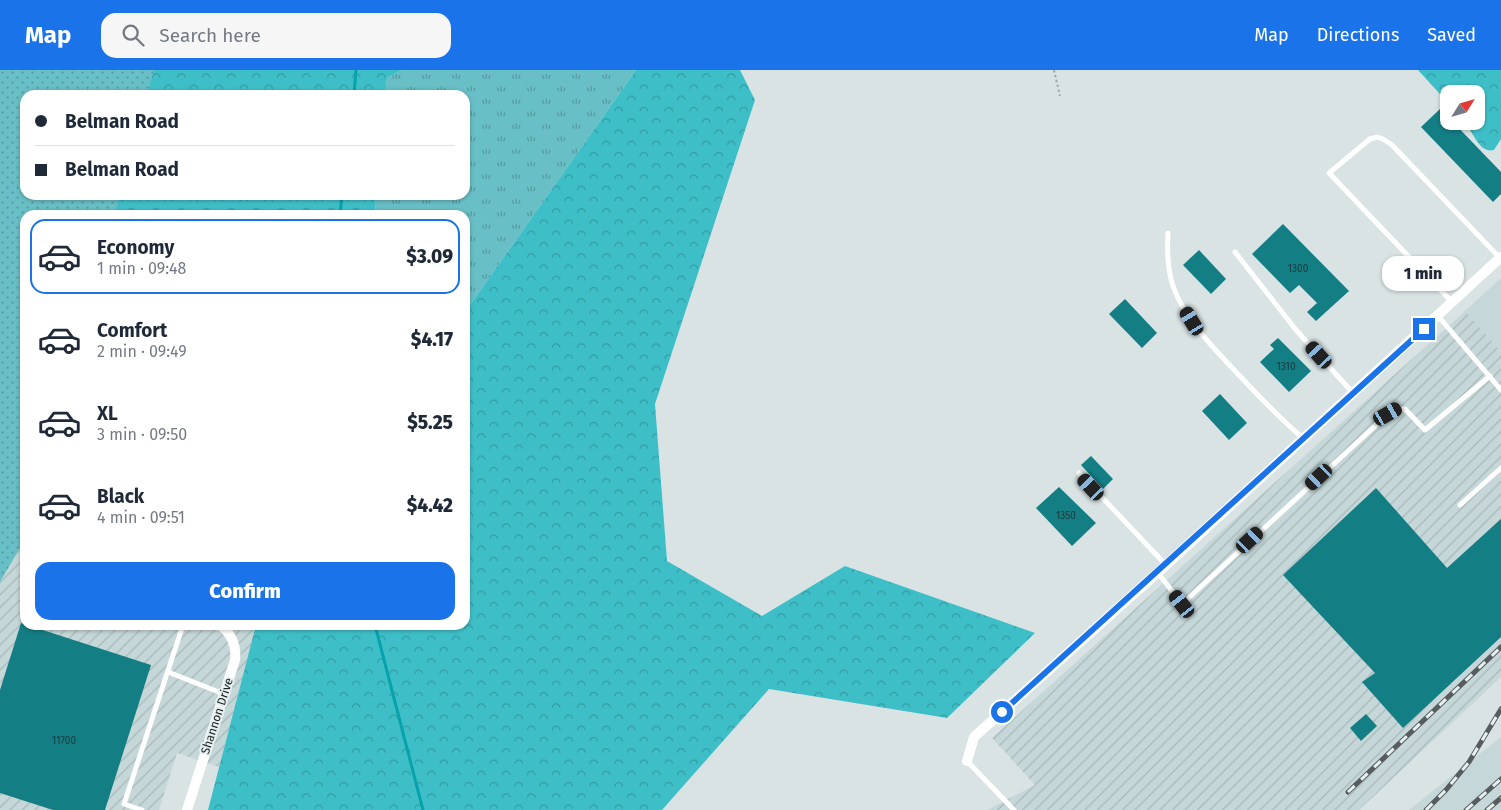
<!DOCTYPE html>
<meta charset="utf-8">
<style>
body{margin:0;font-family:"Fira Sans",sans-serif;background:#f6f6f7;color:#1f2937;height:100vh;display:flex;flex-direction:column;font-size:19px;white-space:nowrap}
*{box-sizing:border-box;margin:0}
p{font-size:16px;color:#747a83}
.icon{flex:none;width:28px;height:28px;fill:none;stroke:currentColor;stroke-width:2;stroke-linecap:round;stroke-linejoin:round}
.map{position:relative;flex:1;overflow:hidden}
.panel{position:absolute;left:20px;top:140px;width:450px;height:420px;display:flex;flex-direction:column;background:#fff;border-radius:15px;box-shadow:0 1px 4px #0004}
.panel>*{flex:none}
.guide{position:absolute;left:20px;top:20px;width:450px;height:110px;border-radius:15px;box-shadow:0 1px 4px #0004;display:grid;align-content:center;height:110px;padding:0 15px;background:#fff}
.needle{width:32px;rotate:53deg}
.controls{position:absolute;left:1440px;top:15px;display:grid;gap:10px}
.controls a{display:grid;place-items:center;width:45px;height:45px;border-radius:10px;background:#fff;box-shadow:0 1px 4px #0004;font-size:25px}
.end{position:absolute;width:22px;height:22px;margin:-11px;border:6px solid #1a73e8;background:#fff;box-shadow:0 0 0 2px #fff}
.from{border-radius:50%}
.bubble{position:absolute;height:35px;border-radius:15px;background:#fff;box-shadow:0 1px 4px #0004;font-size:16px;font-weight:800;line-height:35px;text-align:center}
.car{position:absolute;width:15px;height:30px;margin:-15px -8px;border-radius:6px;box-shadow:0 0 4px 1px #0007;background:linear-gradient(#222 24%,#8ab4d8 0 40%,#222 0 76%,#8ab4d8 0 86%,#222 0)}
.guide b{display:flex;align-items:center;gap:18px;height:48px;font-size:19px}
.guide b+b{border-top:1px solid #e0e1e3}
.guide i{width:12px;height:12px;background:#1f2937}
ul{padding:9px 0 0;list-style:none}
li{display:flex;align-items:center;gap:15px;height:75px;margin:0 10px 8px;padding:0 5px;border:2px solid transparent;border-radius:15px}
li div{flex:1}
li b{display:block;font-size:19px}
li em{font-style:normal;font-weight:800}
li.active{border-color:#1a73e8}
li>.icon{width:45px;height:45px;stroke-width:1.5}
.action{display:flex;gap:10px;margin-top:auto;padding:10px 15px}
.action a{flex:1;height:58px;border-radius:15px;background:#1a73e8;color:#fff;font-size:20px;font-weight:800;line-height:58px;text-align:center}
header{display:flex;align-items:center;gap:30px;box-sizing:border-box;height:70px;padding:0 25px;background:#1a73e8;color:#fff}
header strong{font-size:24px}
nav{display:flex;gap:28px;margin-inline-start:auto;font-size:18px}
.search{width:350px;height:45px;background:#f6f6f7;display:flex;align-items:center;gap:12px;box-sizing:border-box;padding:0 18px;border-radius:15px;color:#747a83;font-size:19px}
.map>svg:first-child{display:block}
</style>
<header>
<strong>Map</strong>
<div class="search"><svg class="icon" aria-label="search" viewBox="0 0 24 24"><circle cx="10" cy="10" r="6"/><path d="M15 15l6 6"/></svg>Search here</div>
<nav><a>Map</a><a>Directions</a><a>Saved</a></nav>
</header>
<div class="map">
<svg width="1501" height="740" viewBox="0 0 1501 740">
<defs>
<pattern id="industrial-furrows" width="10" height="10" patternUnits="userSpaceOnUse" patternTransform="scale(1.25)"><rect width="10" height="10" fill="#c5d7d8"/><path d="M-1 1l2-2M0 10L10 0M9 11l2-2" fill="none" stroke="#a9b8b9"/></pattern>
<pattern id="grass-tufts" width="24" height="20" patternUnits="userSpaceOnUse" patternTransform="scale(1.25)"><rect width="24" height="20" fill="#68bfc5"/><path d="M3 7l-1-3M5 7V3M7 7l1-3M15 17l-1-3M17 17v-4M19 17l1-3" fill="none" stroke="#559ba0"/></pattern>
<pattern id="forest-crowns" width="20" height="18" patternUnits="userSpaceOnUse" patternTransform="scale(1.25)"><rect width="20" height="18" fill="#3ebfc8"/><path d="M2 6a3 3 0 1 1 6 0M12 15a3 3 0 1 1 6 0" fill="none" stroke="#349ba2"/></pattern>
<pattern id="park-dots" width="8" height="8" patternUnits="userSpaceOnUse" patternTransform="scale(1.25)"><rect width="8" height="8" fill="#68bfc5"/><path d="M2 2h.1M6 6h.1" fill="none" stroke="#559ba0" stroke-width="1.8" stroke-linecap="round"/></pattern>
</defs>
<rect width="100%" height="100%" fill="#d9e3e4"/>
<g fill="#c5d7d8">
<polygon points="1501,208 1501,282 1465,241"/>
<polygon points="1501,667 1501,740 1409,740"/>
</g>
<g fill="url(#industrial-furrows)">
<polygon points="1465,241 1501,282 1501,607 1359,740 987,740 1035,715 992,668"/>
<polygon points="25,469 25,555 256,555 219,697 177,683 159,740 0,740 0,512"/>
</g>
<polygon fill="url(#grass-tufts)" points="402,0 636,0 465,242 465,145 375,145 376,125 465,125 465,25 385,25 387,8"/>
<g fill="url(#forest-crowns)">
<polygon points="0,0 402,0 387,8 385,25 25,25 25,125 376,125 375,145 25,145 25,469 0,511"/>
<polygon points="636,0 740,0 755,30 655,334 667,491 762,546 845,496 1035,563 947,648 769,619 662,740 208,740 256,555 465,555 465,242"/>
<path d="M 1418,0 L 1501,0 L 1501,69 L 1494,80 C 1479,84 1473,61 1464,51 L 1476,51 L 1476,24 L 1449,24 L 1449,34 Z"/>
</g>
<polygon fill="url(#park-dots)" points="0,0 154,0 147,25 25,25 25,125 120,125 115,145 25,145 25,469 0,512"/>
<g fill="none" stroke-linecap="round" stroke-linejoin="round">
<g stroke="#06a3ac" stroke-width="3">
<polyline points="354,25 356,0"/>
<polyline points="340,145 342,125"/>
<polyline points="375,555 423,740"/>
</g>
</g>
<g fill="#137e84">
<polygon points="1440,39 1449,48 1449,51 1452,51 1501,102 1501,124 1493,132 1421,57"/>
<polygon points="1283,154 1349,221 1316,251 1307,242 1317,233 1299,215 1290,223 1252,184"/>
<polygon points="1199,180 1226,209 1211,224 1183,195"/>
<polygon points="1125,229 1157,263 1142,278 1109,244"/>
<polygon points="1278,268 1311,301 1289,322 1260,292 1274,279 1270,275"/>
<polygon points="1220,324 1247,353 1229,370 1202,341"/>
<polygon points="1091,386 1113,409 1103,419 1081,395"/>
<polygon points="1059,417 1096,453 1072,476 1036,438"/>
<polygon points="1376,418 1447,498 1501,449 1501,567 1403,658 1362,612 1375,603 1283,505"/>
<polygon points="21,553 151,595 105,740 53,740 0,723 0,620"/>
<polygon points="1366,644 1377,656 1361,671 1350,658"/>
</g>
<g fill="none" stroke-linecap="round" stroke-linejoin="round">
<polyline stroke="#a1a9a9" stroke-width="2" stroke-dasharray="2.5 2.5" stroke-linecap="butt" points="1054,0 1060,26"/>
<g stroke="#fff" stroke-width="5">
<path d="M 1168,163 C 1167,181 1167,198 1173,216 C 1185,250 1212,276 1236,302 C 1258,325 1279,348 1304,369"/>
<polyline points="1235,182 1296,260 1353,323"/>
<polyline points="1452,232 1329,103 1370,69 1377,67 1383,69 1392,75 1500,188"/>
<polyline points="1438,246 1501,320"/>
<polyline points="1079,403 1166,495"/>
<polyline points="1460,435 1501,398"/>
<polyline points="1158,503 1182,534 1388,344 1396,339 1405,339 1425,360 1490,306"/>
<polyline points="168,602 224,624"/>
<polyline points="967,691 1014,740"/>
<polyline points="142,740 124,734 183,555"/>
</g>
<g stroke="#fff" stroke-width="10">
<polyline points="967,691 974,667 1166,495 1501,187"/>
<path d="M 187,740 L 235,590 C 237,576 231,563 220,555"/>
</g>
<g stroke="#575d5e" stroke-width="5">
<g id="rail">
<polyline points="1348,722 1501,577"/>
<polyline points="1426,740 1446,720 1469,692 1501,639"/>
<polyline points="1466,740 1501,709"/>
<polyline points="1487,740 1501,728"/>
</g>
</g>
<use href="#rail" stroke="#e6f0f1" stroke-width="3" stroke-dasharray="9" stroke-linecap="butt"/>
</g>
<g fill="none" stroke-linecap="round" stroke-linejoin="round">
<polyline stroke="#1a73e8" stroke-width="6" points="1002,642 1424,259"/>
</g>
<g text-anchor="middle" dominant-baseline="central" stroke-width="4" stroke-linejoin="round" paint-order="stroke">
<g font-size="10" fill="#1d3a3c">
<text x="1298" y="199">1300</text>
<text x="1286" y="297">1310</text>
<text x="1066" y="446">1350</text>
<text x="64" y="671">11700</text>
</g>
<g font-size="12" fill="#202424" stroke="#e6f0f1">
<text transform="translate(217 646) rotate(-72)">Shannon Drive</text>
</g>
</g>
</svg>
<div class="controls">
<a><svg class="needle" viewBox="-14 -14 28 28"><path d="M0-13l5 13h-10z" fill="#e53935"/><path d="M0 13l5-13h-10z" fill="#747a83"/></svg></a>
</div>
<i class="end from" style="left:1002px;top:642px"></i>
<i class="end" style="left:1424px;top:259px"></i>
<div class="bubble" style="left:1382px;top:186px;width:82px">1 min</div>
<i class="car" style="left:1192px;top:251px;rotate:329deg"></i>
<i class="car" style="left:1319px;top:285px;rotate:318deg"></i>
<i class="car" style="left:1388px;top:344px;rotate:60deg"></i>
<i class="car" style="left:1319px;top:407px;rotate:227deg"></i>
<i class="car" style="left:1091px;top:417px;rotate:317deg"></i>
<i class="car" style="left:1250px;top:470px;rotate:47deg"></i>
<i class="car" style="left:1182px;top:534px;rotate:322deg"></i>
<div class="guide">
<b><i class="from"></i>Belman Road</b>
<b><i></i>Belman Road</b>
</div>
<section class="panel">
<ul>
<li class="active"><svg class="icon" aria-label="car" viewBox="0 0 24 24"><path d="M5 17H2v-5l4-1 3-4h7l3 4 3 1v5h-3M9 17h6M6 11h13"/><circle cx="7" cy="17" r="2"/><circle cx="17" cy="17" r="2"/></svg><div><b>Economy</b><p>1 min · 09:48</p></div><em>$3.09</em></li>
<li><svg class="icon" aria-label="car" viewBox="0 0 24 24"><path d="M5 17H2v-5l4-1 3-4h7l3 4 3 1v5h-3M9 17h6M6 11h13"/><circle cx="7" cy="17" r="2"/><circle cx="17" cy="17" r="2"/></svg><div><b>Comfort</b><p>2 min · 09:49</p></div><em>$4.17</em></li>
<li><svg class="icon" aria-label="car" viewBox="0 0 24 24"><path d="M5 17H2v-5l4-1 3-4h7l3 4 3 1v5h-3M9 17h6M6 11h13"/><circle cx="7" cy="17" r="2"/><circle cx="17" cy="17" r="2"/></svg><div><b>XL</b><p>3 min · 09:50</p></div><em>$5.25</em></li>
<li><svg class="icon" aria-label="car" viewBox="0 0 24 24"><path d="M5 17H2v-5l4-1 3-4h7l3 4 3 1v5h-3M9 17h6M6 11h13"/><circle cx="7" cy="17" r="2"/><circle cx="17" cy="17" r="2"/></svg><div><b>Black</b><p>4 min · 09:51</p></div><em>$4.42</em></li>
</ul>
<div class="action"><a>Confirm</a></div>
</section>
</div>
